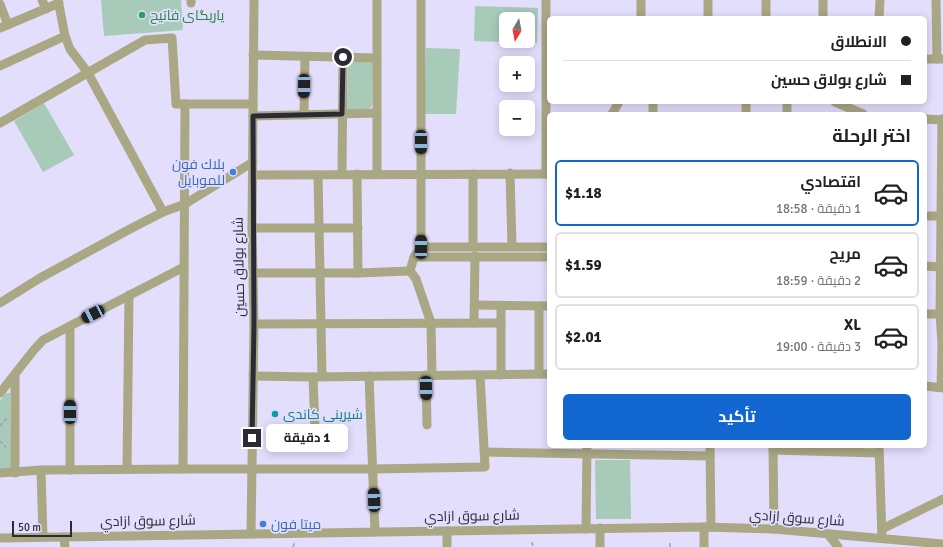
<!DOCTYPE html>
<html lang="ar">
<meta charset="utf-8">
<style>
body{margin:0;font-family:Signika,Cairo,sans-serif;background:#f6f6f6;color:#202124;direction:rtl;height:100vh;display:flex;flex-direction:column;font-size:15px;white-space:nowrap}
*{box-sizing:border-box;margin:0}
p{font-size:13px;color:#757577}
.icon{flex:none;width:22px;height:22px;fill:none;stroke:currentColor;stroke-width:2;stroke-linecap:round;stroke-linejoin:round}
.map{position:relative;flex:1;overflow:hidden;direction:ltr}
.side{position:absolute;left:547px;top:112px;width:380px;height:336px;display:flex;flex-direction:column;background:#fff;border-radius:6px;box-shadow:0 2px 10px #0003;direction:rtl}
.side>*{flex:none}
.hud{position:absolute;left:547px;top:16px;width:380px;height:88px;border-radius:6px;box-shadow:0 2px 10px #0003;direction:rtl;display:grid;align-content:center;height:88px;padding:0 16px;background:#fff}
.needle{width:26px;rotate:190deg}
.buttons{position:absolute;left:499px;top:12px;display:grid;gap:8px}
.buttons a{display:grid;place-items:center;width:36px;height:36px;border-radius:6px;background:#fff;box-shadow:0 2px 10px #0003;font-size:20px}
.scale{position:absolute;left:12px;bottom:10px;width:60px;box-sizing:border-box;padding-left:4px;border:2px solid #2c2a36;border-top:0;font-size:11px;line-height:14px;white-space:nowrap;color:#2c2a36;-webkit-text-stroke:3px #e2defc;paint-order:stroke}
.end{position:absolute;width:18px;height:18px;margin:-9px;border:5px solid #2c2a36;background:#fff;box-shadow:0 0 0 2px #fff}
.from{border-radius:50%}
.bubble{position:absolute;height:28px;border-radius:6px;background:#fff;box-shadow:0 2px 10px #0003;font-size:13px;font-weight:700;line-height:28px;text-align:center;direction:rtl}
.car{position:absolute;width:12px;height:24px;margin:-12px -6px;border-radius:5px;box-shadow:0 0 3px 1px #0007;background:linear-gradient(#222 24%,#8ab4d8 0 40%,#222 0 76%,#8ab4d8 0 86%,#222 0)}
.hud b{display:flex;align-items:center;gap:14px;height:38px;font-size:15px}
.hud b+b{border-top:1px solid #e0e0e0}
.hud i{width:10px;height:10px;background:#202124}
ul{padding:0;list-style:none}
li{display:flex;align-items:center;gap:12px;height:66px;margin:0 8px 6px;padding:0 8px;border:2px solid #e0e0e0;border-radius:6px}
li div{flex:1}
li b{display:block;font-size:15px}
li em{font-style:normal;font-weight:700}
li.current{border-color:#1166d0}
li>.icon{width:36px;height:36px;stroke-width:1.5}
h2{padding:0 16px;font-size:18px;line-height:48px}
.primary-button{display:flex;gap:8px;margin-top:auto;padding:8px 16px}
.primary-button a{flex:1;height:46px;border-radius:6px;background:#1166d0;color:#fff;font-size:16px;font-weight:700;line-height:46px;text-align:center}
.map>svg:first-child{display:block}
</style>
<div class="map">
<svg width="943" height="547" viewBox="0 0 943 547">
<rect width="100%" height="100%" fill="#e2defc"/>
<g fill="#a8cbb9" fill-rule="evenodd">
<polygon points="101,0 181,0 183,30 104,36"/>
<path d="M 475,6 L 538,8 L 537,43 L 474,41 ZM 506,19 L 528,19 L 528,41 L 506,41 Z"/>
<polygon points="426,48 460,49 456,114 424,114"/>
<polygon points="348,62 373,62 372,106 368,110 347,111"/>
<polygon points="44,103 74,155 43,172 14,121"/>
<polygon points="6,393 10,393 11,469 0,470 0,400"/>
<polygon points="595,460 630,460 631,519 596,519"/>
</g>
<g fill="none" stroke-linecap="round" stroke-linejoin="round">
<g stroke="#a19eb5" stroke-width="1.5" stroke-dasharray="4 2" stroke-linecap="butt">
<polyline points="0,426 7,418"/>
<polyline points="0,441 6,447"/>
<polyline points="532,542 533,547"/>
<polyline points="293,547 295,541"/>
<polyline points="670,547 670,543"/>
</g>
<g stroke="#aaa784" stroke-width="9">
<polyline points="42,0 46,9"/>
<polyline points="58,0 65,36 70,49 88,73 163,212"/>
<polyline points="191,0 191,3"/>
<polyline points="766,0 766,18"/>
<polyline points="936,0 937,59"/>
<polyline points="0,4 8,25"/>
<polyline points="641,18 641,0"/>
<polyline points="708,18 708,0"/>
<polyline points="823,18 823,0"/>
<polyline points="879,18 880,0"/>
<polyline points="0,28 59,3"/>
<polyline points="253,55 377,58"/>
<polyline points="925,59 942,59"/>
<polyline points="0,66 65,36"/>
<polyline points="653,102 653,114"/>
<polyline points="835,102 863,114"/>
<polyline points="612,114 619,102"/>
<polyline points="746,114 746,102"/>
<polyline points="787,114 787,102"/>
<polyline points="304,115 305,57"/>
<polyline points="253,116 377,113"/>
<polyline points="925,119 943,120"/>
<polyline points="0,123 145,40 172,38 176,104 253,104"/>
<polyline points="510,173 512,247"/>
<polyline points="342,174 343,57"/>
<polyline points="357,174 358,273"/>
<polyline points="377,174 377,0"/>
<polyline points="473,174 473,247"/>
<polyline points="546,174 546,0"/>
<polyline points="253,175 549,174"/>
<polyline points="318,175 322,376"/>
<polyline points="925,216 941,216"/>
<polyline points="252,228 358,228"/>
<polyline points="421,247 549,247"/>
<polyline points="414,257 549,257"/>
<polyline points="925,266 941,267"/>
<polyline points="410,271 414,257 421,247 421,0"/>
<polyline points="410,271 416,279 431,323 432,375"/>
<polyline points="254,273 358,273 410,271"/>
<polyline points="0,303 40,278 130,229 163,212 185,204 253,162"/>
<polyline points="475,305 549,306"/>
<polyline points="925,314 940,314"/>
<polyline points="474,323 475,256"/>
<polyline points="254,324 501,323"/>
<polyline points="70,326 70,470"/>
<polyline points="539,374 539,306"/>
<polyline points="426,375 427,425"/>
<polyline points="501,375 501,306"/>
<polyline points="253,376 313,377 549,374"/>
<polyline points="369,376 375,532"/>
<polyline points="313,377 315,429"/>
<polyline points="925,386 943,388"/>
<polyline points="941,387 942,344 940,314 942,119"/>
<polyline points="0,393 33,351 43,340 184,267"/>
<polyline points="710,446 711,527"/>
<polyline points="773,446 774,529"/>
<polyline points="879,446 882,538"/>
<polyline points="773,450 879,453"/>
<polyline points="485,452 710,456"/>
<polyline points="127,469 129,295"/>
<polyline points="183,469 185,104"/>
<polyline points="41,470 43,537"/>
<polyline points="0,473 41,470 183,469 373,469 485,467 480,375"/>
<polyline points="15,473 15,376"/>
<polyline points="704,527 704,547"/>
<polyline points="600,528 600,547"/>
<polyline points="586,529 587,446"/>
<polyline points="882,529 943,499"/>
<polyline points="251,534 254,324 252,228 254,0"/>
<polyline points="828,534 838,547"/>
<polyline points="64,537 65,547"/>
<polyline points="0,538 704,527 774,529 943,544"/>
<polyline points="447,547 447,531"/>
</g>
</g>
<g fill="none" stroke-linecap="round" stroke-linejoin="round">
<polyline stroke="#2c2a36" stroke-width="5" points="252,438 254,324 253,116 342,114 343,57"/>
</g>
<circle fill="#2e9e5b" stroke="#e2defc" stroke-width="1.5" cx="142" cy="15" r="4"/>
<g fill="#3f7fe0" stroke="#e2defc" stroke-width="1.5">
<circle cx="233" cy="172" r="4"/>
<circle cx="263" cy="524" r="4"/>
</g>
<circle fill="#0f9aa8" stroke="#e2defc" stroke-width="1.5" cx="275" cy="414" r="4"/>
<g text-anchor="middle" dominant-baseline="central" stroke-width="3.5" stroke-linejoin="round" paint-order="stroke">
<g font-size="14" fill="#27864d" stroke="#e2defc" text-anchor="start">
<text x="150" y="15">یاریگای فاتیح</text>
</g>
<g font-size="14" fill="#366cbe" stroke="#e2defc" text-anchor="end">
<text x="225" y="164">بلاك فون<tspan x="225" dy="16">للموبايل</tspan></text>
<text x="271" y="524" text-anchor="start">ميتا فون</text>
</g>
<g font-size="14" fill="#2c2a36" stroke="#e2defc">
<text transform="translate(239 267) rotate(-91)">شارع بولاق حسين</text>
<text transform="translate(472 516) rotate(-1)">شارع سوق ازادي</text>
<text transform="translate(797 518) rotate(4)">شارع سوق ازادي</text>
<text transform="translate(148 521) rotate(-1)">شارع سوق ازادي</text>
</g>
<g font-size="14" fill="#0d838f" stroke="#e2defc" text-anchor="start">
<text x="283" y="414">شیرینی کاندی</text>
</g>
</g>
</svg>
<div class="buttons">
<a><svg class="needle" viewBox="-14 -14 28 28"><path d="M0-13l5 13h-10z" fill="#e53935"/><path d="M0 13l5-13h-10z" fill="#757577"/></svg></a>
<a>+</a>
<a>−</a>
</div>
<div class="scale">50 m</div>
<i class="end from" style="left:343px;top:57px"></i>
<i class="end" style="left:252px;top:438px"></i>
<div class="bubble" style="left:266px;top:424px;width:82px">1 دقيقة</div>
<i class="car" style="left:304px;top:86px;rotate:181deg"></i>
<i class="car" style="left:421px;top:142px;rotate:180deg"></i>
<i class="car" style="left:421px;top:247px;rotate:0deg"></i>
<i class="car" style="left:93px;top:314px;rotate:243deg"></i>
<i class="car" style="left:426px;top:388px;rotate:179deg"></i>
<i class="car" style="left:70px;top:412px;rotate:0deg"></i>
<i class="car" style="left:374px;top:500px;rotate:358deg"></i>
<div class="hud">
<b><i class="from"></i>الانطلاق</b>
<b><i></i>شارع بولاق حسين</b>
</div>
<section class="side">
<h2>اختر الرحلة</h2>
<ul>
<li class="current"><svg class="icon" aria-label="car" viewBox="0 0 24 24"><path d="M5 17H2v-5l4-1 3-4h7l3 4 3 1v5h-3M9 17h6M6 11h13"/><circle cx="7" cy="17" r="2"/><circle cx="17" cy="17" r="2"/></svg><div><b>اقتصادي</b><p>1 دقيقة · 18:58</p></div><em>$1.18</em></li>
<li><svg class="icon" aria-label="car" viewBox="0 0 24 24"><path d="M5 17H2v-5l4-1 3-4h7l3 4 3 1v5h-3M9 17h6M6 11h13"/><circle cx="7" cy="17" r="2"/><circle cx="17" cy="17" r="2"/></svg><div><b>مريح</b><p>2 دقيقة · 18:59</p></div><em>$1.59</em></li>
<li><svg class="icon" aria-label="car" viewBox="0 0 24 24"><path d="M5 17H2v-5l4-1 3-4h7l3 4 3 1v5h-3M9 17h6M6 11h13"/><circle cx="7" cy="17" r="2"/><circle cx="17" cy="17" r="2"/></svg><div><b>XL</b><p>3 دقيقة · 19:00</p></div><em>$2.01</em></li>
</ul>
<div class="primary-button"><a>تأكيد</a></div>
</section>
</div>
